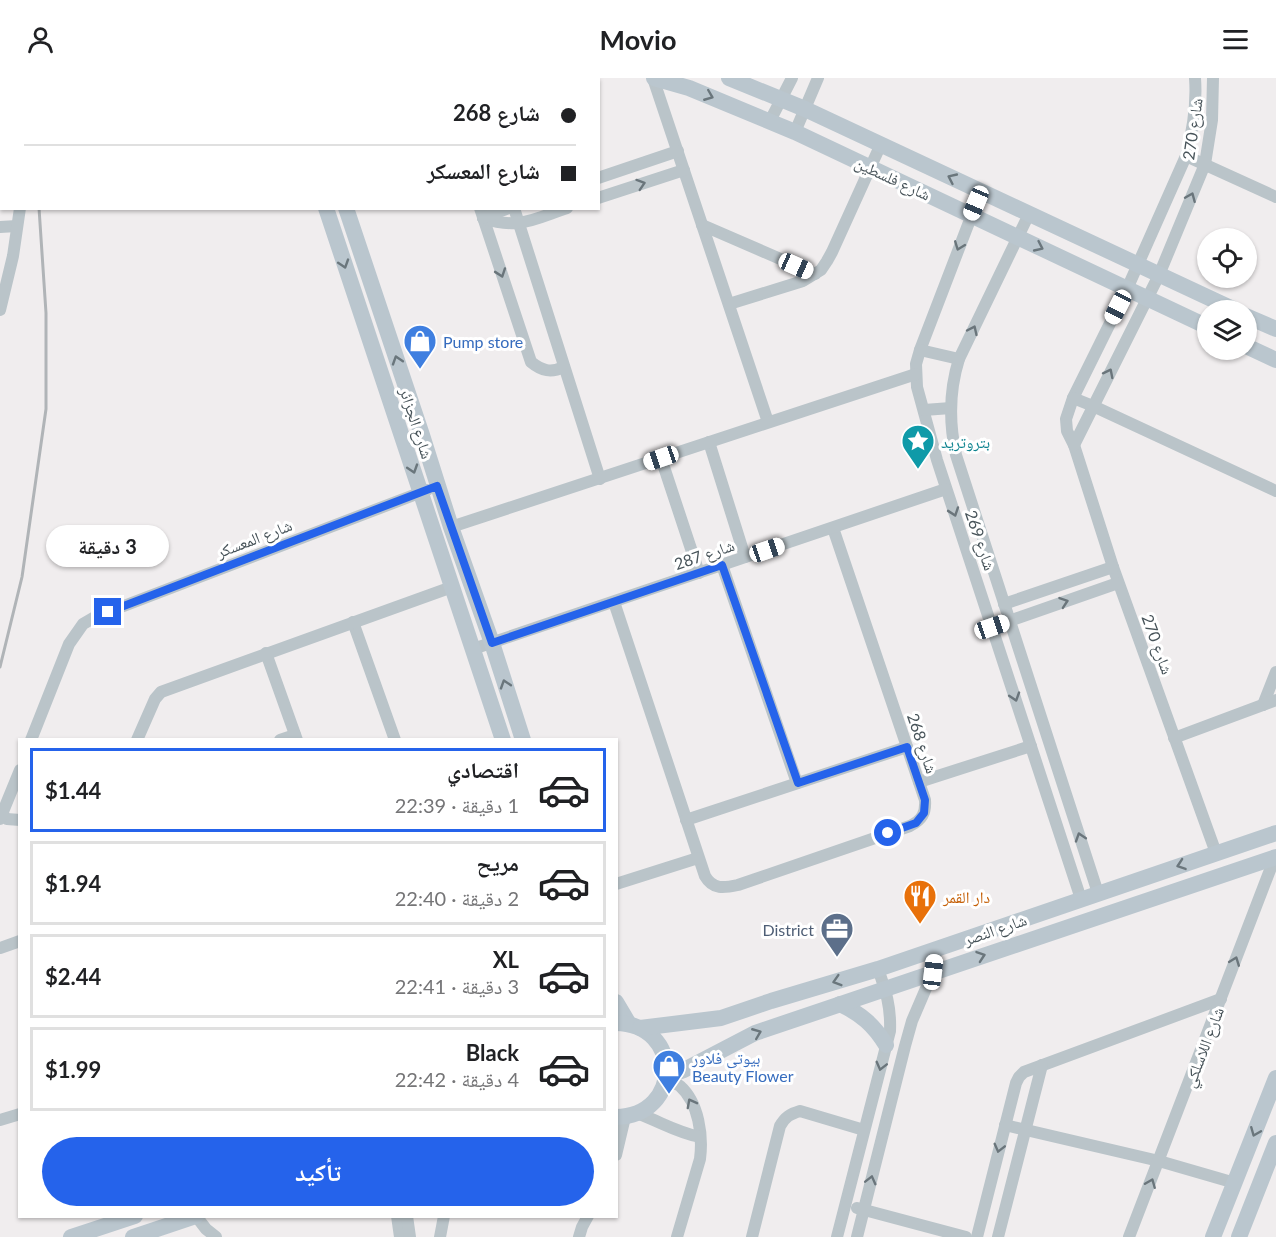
<!DOCTYPE html>
<html lang="ar">
<meta charset="utf-8">
<style>
body{margin:0;font-family:Lato,"Noto Naskh Arabic",sans-serif;background:#f6f6f6;color:#202124;direction:rtl;height:100vh;display:flex;flex-direction:column;font-size:22px;white-space:nowrap}
*{box-sizing:border-box;margin:0}
p{font-size:20px;color:#757577}
.icon{flex:none;width:33px;height:33px;fill:none;stroke:currentColor;stroke-width:2;stroke-linecap:round;stroke-linejoin:round}
.map{position:relative;flex:1;overflow:hidden;direction:ltr}
.panel{position:absolute;left:18px;top:660px;width:600px;height:480px;display:flex;flex-direction:column;background:#fff;border-radius:0px;box-shadow:0 2px 4px #0004;direction:rtl}
.panel>*{flex:none}
.guide{position:absolute;left:0px;top:0px;width:600px;height:132px;box-shadow:0 2px 4px #0004;direction:rtl;display:grid;align-content:center;height:132px;padding:0 24px;background:#fff}
.controls{position:absolute;left:1197px;top:150px;display:grid;gap:12px}
.controls a{display:grid;place-items:center;width:60px;height:60px;border-radius:50%;background:#fff;box-shadow:0 2px 4px #0004;font-size:30px}
.end{position:absolute;width:27px;height:27px;margin:-14px;border:8px solid #2563eb;background:#fff;box-shadow:0 0 0 3px #fff}
.from{border-radius:50%}
.bubble{position:absolute;height:42px;border-radius:21px;background:#fff;box-shadow:0 2px 4px #0004;font-size:20px;font-weight:700;line-height:42px;text-align:center;direction:rtl}
.car{position:absolute;width:18px;height:36px;margin:-18px -9px;border-radius:8px;box-shadow:0 0 4px 2px #0007;background:linear-gradient(#fff 24%,#345 0 40%,#fff 0 76%,#345 0 86%,#fff 0)}
.guide b{display:flex;align-items:center;gap:21px;height:57px;font-size:22px}
.guide b+b{border-top:2px solid #e0e0e0}
.guide i{width:15px;height:15px;background:#202124}
ul{padding:10px 0 0;list-style:none}
li{display:flex;align-items:center;gap:18px;height:84px;margin:0 12px 9px;padding:0 12px;border:3px solid #e0e0e0;border-radius:0px}
li div{flex:1}
li b{display:block;font-size:22px}
li em{font-style:normal;font-weight:700}
li.current{border-color:#2563eb}
li>.icon{width:54px;height:54px;stroke-width:1.5}
.button{display:flex;gap:12px;margin-top:auto;padding:12px 24px}
.button a{flex:1;height:69px;border-radius:36px;background:#2563eb;color:#fff;font-size:24px;font-weight:700;line-height:69px;text-align:center}
header{display:flex;justify-content:space-between;align-items:center;height:78px;padding:0 24px;background:#fff;font-size:27px;font-weight:700}
.map>svg:first-child{display:block}
</style>
<header><svg class="icon" aria-label="menu" viewBox="0 0 24 24"><path d="M4 6h16M4 12h16M4 18h16"/></svg>Movio<svg class="icon" aria-label="person" viewBox="0 0 24 24"><circle cx="12" cy="8" r="4"/><path d="M4 21q1-7 8-7t8 7"/></svg></header>
<div class="map">
<svg width="1276" height="1159" viewBox="0 0 1276 1159">
<rect width="100%" height="100%" fill="#f0edee"/>
<g fill="none" stroke-linecap="round" stroke-linejoin="round">
<g stroke="#bac4c9" stroke-width="12">
<polyline points="6,0 6,2"/>
<polyline points="40,0 40,2"/>
<polyline points="111,0 111,2"/>
<polyline points="653,0 768,344"/>
<path d="M 1195,0 C 1197,27 1193,52 1186,78 L 1127,211 L 1073,320 L 1066,341 L 1067,353 L 1074,367 L 1113,489 L 1216,775"/>
<polyline points="207,2 209,0"/>
<polyline points="0,32 2,32"/>
<polyline points="770,43 792,0"/>
<polyline points="795,54 818,0"/>
<polyline points="0,65 2,63"/>
<polyline points="1186,78 1276,119"/>
<polyline points="598,100 678,73"/>
<polyline points="981,113 920,272 916,286 917,309 937,382 1081,821"/>
<polyline points="598,120 684,92"/>
<path d="M 480,130 L 531,284 C 542,293 551,295 564,289"/>
<polyline points="514,130 600,401"/>
<path d="M 1029,136 L 959,281 C 949,313 949,345 956,377 L 1098,815"/>
<path d="M 483,140 C 518,152 534,141 567,130"/>
<polyline points="483,140 509,130"/>
<polyline points="702,147 815,196"/>
<polyline points="0,149 17,148"/>
<polyline points="729,226 803,203 821,192 827,183 832,174 881,66"/>
<polyline points="0,232 13,178 20,130"/>
<polyline points="920,272 959,281"/>
<polyline points="1073,320 1093,328 1276,413"/>
<polyline points="924,332 951,330"/>
<polyline points="709,364 745,479"/>
<polyline points="1074,367 1159,197 1205,86 1212,42 1213,0"/>
<polyline points="661,380 699,495"/>
<polyline points="451,449 916,296"/>
<polyline points="722,487 797,705"/>
<path d="M 614,524 L 705,798 C 713,812 724,810 738,807 L 910,748 C 922,742 926,735 925,722 L 833,450"/>
<polyline points="1004,526 1113,489"/>
<polyline points="353,544 395,662"/>
<polyline points="992,549 1118,505"/>
<polyline points="473,571 946,411"/>
<polyline points="266,575 297,662"/>
<polyline points="1263,627 1276,594"/>
<polyline points="1174,660 1276,622"/>
<polyline points="31,662 69,566 83,546 95,539 427,412"/>
<polyline points="137,662 155,621 161,614 452,509"/>
<polyline points="280,662 295,657"/>
<polyline points="919,704 1031,668"/>
<polyline points="2,736 7,741 20,742"/>
<polyline points="0,741 20,692"/>
<polyline points="686,742 907,669"/>
<polyline points="616,806 698,780"/>
<polyline points="0,870 20,863"/>
<path d="M 666,1002 C 671,1003 676,1005 680,1008 C 699,1025 703,1058 700,1081 L 677,1159"/>
<path d="M 639,1036 C 661,1044 676,1054 700,1059"/>
<polyline points="0,1042 20,1036"/>
<polyline points="1005,1047 1159,1083 1235,1105"/>
<polyline points="616,1077 625,1039"/>
<polyline points="857,1130 966,1159"/>
<polyline points="196,1138 206,1151 216,1159"/>
<polyline points="397,1138 400,1159"/>
<polyline points="407,1138 410,1159"/>
<polyline points="440,1159 444,1138"/>
<polyline points="579,1159 582,1149 588,1138"/>
<path d="M 752,1159 L 780,1048 C 785,1039 790,1036 800,1033 L 864,1052"/>
<path d="M 837,1159 L 890,953 C 891,929 886,913 878,891"/>
<polyline points="857,1159 905,968 912,943 933,894 936,871"/>
<polyline points="977,1159 1016,1005 1019,999 1024,994 1221,921"/>
<polyline points="998,1159 1042,987"/>
<polyline points="1129,1159 1275,779"/>
</g>
<g stroke="#bac6ce" stroke-width="16">
<polyline points="287,0 287,2"/>
<polyline points="304,0 305,2"/>
<polyline points="654,0 689,10 795,54 1208,249"/>
<polyline points="729,0 805,31 1235,232"/>
<polyline points="444,2 449,0"/>
<polyline points="524,2 533,0"/>
<polyline points="326,130 503,662"/>
<polyline points="346,130 422,357 451,449 492,565 523,662"/>
<polyline points="1246,238 1276,251"/>
<polyline points="1246,268 1276,282"/>
<polyline points="616,924 629,946"/>
<path d="M 840,926 C 861,936 874,947 886,967"/>
<path d="M 616,945 C 683,946 683,1038 616,1039"/>
<polyline points="640,950 721,940 771,923 878,891 1276,755"/>
<polyline points="667,998 684,992 755,955 1276,779"/>
<polyline points="71,1159 135,1138"/>
<polyline points="133,1159 196,1138"/>
<polyline points="1213,1159 1276,1000"/>
<polyline points="1239,1159 1276,1065"/>
</g>
<g stroke="#b0b4b7" stroke-width="3">
<polyline points="25,0 25,2"/>
<polyline points="0,589 22,499 46,331 46,235 39,130"/>
</g>
</g>
<defs><path id="oneway-chevron" d="M-2-3.5L2.5 0L-2 3.5" fill="none" stroke-width="1.6" stroke-linecap="round" stroke-linejoin="round" transform="scale(1.5)"/></defs>
<g stroke="#6a767c">
<use href="#oneway-chevron" transform="translate(709 18) rotate(22)"/>
<use href="#oneway-chevron" transform="translate(952 100) rotate(-155)"/>
<use href="#oneway-chevron" transform="translate(1039 169) rotate(25)"/>
<use href="#oneway-chevron" transform="translate(344 186) rotate(72)"/>
<use href="#oneway-chevron" transform="translate(397 282) rotate(-108)"/>
<use href="#oneway-chevron" transform="translate(413 391) rotate(72)"/>
<use href="#oneway-chevron" transform="translate(505 606) rotate(-108)"/>
<use href="#oneway-chevron" transform="translate(1181 787) rotate(161)"/>
<use href="#oneway-chevron" transform="translate(981 878) rotate(-19)"/>
<use href="#oneway-chevron" transform="translate(837 903) rotate(163)"/>
<use href="#oneway-chevron" transform="translate(757 955) rotate(-22)"/>
<use href="#oneway-chevron" transform="translate(1255 1054) rotate(112)"/>
</g>
<g stroke="#6a757b">
<use href="#oneway-chevron" transform="translate(641 106) rotate(-18)"/>
<use href="#oneway-chevron" transform="translate(1191 119) rotate(-67)"/>
<use href="#oneway-chevron" transform="translate(959 168) rotate(111)"/>
<use href="#oneway-chevron" transform="translate(501 195) rotate(71)"/>
<use href="#oneway-chevron" transform="translate(973 252) rotate(-65)"/>
<use href="#oneway-chevron" transform="translate(1109 295) rotate(-63)"/>
<use href="#oneway-chevron" transform="translate(954 434) rotate(71)"/>
<use href="#oneway-chevron" transform="translate(1064 524) rotate(-19)"/>
<use href="#oneway-chevron" transform="translate(1015 619) rotate(72)"/>
<use href="#oneway-chevron" transform="translate(1080 759) rotate(-108)"/>
<use href="#oneway-chevron" transform="translate(1235 883) rotate(-69)"/>
<use href="#oneway-chevron" transform="translate(881 988) rotate(104)"/>
<use href="#oneway-chevron" transform="translate(691 1025) rotate(-118)"/>
<use href="#oneway-chevron" transform="translate(999 1070) rotate(104)"/>
<use href="#oneway-chevron" transform="translate(871 1102) rotate(-76)"/>
<use href="#oneway-chevron" transform="translate(1151 1105) rotate(-68)"/>
</g>
<g fill="none" stroke-linecap="round" stroke-linejoin="round">
<polyline stroke="#2563eb" stroke-width="8" points="108,534 437,408 492,565 722,487 798,705 907,669 925,722 924,735 916,745 888,755"/>
</g>
<defs>
<g id="shop-pin" transform="scale(1.725)"><path d="M0 17L-7.5 6A9.5 9.5 0 1 1 7.5 6Z" fill="#3f7fe0" stroke="#fff"/><path d="M-5-2.5h2.3a2.7 3.5 0 0 1 5.4 0H5L5.5 6h-11ZM-1.5-2.5h3a1.5 2.3 0 0 0-3 0Z" fill="#fff"/></g>
<g id="sight-pin" transform="scale(1.725)"><path d="M0 17L-7.5 6A9.5 9.5 0 1 1 7.5 6Z" fill="#0f9aa8" stroke="#fff"/><path d="M0-6L1.8-2.2L6-1.7L2.9 1.2L3.7 5.4L0 3.3L-3.7 5.4L-2.9 1.2L-6-1.7L-1.8-2.2Z" fill="#fff"/></g>
<g id="restaurant-pin" transform="scale(1.725)"><path d="M0 17L-7.5 6A9.5 9.5 0 1 1 7.5 6Z" fill="#e8710a" stroke="#fff"/><path d="M-5-6h1v4h1v-4h1v4h1v-4h1v5L-1.5 .5V6h-2V.5L-5-1ZM5-6V6H3V1.5H1.5Q1.5-4 5-6Z" fill="#fff"/></g>
<g id="office-pin" transform="scale(1.725)"><path d="M0 17L-7.5 6A9.5 9.5 0 1 1 7.5 6Z" fill="#5c6f8a" stroke="#fff"/><path d="M-6-3h4V-5.5h4V-3h4V5H-6ZM-1-4.5V-3h2v-1.5ZM-6 0V1H6V0Z" fill="#fff"/></g>
</defs>
<g fill-rule="evenodd">
<use href="#shop-pin" x="420" y="263"/>
<use href="#sight-pin" x="918" y="363"/>
<use href="#restaurant-pin" x="920" y="818"/>
<use href="#office-pin" x="837" y="851"/>
<use href="#shop-pin" x="669" y="988"/>
</g>
<g text-anchor="middle" dominant-baseline="central" stroke-width="6" stroke-linejoin="round" paint-order="stroke">
<g font-size="16" fill="#475359" stroke="#fff">
<text transform="translate(1192 51) rotate(-82)">شارع 270</text>
<text transform="translate(893 100) rotate(25)">شارع فلسطين</text>
<text transform="translate(417 345) rotate(72)">شارع الجزائر</text>
<text transform="translate(254 460) rotate(-21)">شارع المعسكر</text>
<text transform="translate(981 462) rotate(71)">شارع 269</text>
<text transform="translate(704 476) rotate(-19)">شارع 287</text>
<text transform="translate(1158 566) rotate(70)">شارع 270</text>
<text transform="translate(923 665) rotate(71)">شارع 268</text>
<text transform="translate(995 851) rotate(-19)">شارع النصر</text>
<text transform="translate(1203 969) rotate(-69)">شارع اللاسلكي</text>
</g>
<g font-size="16" fill="#366cbe" stroke="#fff" text-anchor="start">
<text x="443" y="263">Pump store</text>
<text x="692" y="979">بيوتى فلاور<tspan x="692" dy="18">Beauty Flower</tspan></text>
</g>
<g font-size="16" fill="#0d838f" stroke="#fff" text-anchor="start">
<text x="941" y="363">بتروتريد</text>
</g>
<g font-size="16" fill="#c56008" stroke="#fff" text-anchor="start">
<text x="943" y="818">دار القمر</text>
</g>
<g font-size="16" fill="#4e5e75" stroke="#fff" text-anchor="end">
<text x="814" y="851">District</text>
</g>
</g>
</svg>
<div class="controls">
<a><svg class="icon" aria-label="locate" viewBox="0 0 24 24"><circle cx="12" cy="12" r="6"/><path d="M12 2v4M12 18v4M2 12h4M18 12h4"/></svg></a>
<a><svg class="icon" aria-label="layers" viewBox="0 0 24 24"><path d="M12 4l9 5-9 5-9-5zM3 14l9 5 9-5"/></svg></a>
</div>
<i class="end from" style="left:888px;top:755px"></i>
<i class="end" style="left:108px;top:534px"></i>
<div class="bubble" style="left:46px;top:447px;width:123px">3 دقيقة</div>
<i class="car" style="left:976px;top:125px;rotate:203deg"></i>
<i class="car" style="left:796px;top:188px;rotate:114deg"></i>
<i class="car" style="left:1118px;top:229px;rotate:207deg"></i>
<i class="car" style="left:661px;top:380px;rotate:251deg"></i>
<i class="car" style="left:767px;top:472px;rotate:71deg"></i>
<i class="car" style="left:992px;top:549px;rotate:71deg"></i>
<i class="car" style="left:933px;top:894px;rotate:7deg"></i>
<div class="guide">
<b><i class="from"></i>شارع 268</b>
<b><i></i>شارع المعسكر</b>
</div>
<section class="panel">
<ul>
<li class="current"><svg class="icon" aria-label="car" viewBox="0 0 24 24"><path d="M5 17H2v-5l4-1 3-4h7l3 4 3 1v5h-3M9 17h6M6 11h13"/><circle cx="7" cy="17" r="2"/><circle cx="17" cy="17" r="2"/></svg><div><b>اقتصادي</b><p>1 دقيقة · 22:39</p></div><em>$1.44</em></li>
<li><svg class="icon" aria-label="car" viewBox="0 0 24 24"><path d="M5 17H2v-5l4-1 3-4h7l3 4 3 1v5h-3M9 17h6M6 11h13"/><circle cx="7" cy="17" r="2"/><circle cx="17" cy="17" r="2"/></svg><div><b>مريح</b><p>2 دقيقة · 22:40</p></div><em>$1.94</em></li>
<li><svg class="icon" aria-label="car" viewBox="0 0 24 24"><path d="M5 17H2v-5l4-1 3-4h7l3 4 3 1v5h-3M9 17h6M6 11h13"/><circle cx="7" cy="17" r="2"/><circle cx="17" cy="17" r="2"/></svg><div><b>XL</b><p>3 دقيقة · 22:41</p></div><em>$2.44</em></li>
<li><svg class="icon" aria-label="car" viewBox="0 0 24 24"><path d="M5 17H2v-5l4-1 3-4h7l3 4 3 1v5h-3M9 17h6M6 11h13"/><circle cx="7" cy="17" r="2"/><circle cx="17" cy="17" r="2"/></svg><div><b>Black</b><p>4 دقيقة · 22:42</p></div><em>$1.99</em></li>
</ul>
<div class="button"><a>تأكيد</a></div>
</section>
</div>
